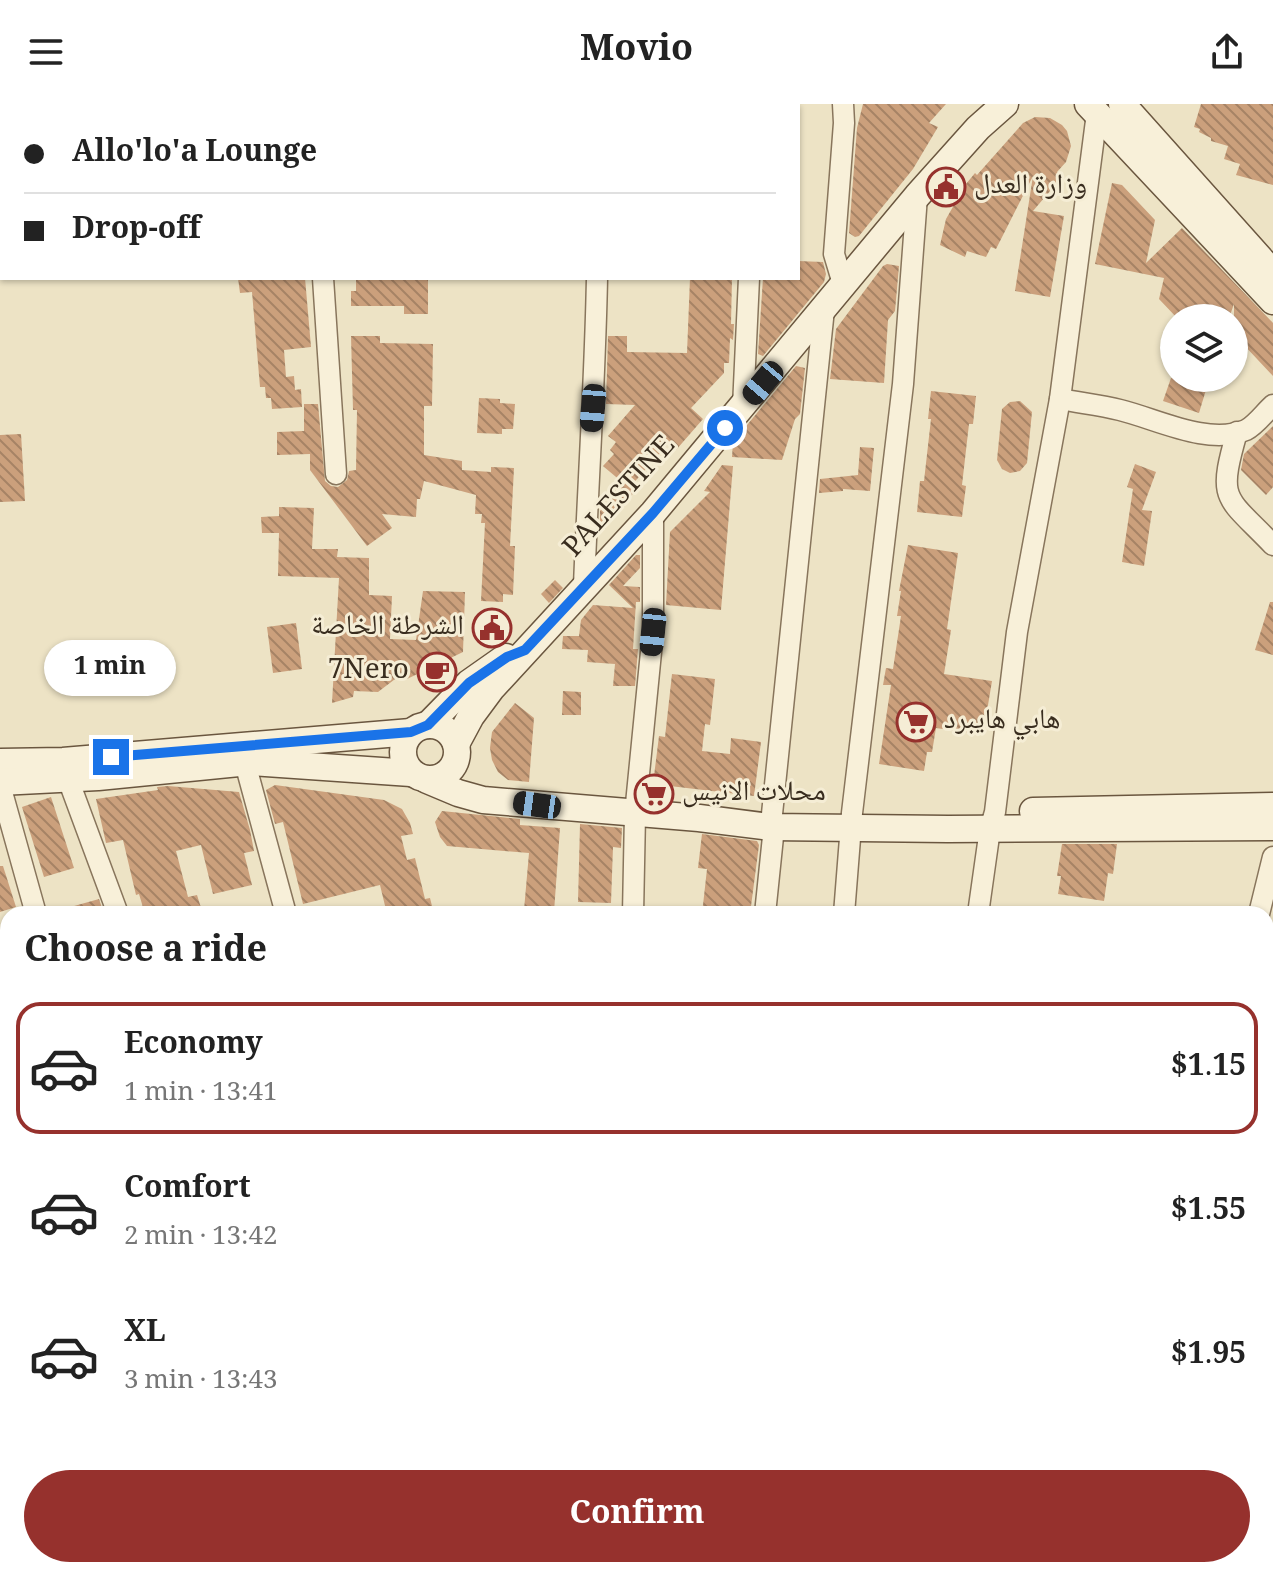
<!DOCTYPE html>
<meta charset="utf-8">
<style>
body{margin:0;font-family:Georgia,"Noto Naskh Arabic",serif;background:#f6f6f6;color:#222;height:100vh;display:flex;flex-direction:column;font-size:30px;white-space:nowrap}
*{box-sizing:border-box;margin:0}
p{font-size:26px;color:#767676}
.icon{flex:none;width:44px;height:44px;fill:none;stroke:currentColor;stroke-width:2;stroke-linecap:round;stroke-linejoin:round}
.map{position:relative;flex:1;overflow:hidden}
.sheet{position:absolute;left:0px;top:802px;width:1274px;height:672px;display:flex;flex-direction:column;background:#fff;border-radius:24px 24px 0 0;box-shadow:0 2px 6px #0004}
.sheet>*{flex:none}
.banner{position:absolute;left:0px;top:0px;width:800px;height:176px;box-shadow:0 2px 6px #0004;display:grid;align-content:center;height:176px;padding:0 24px;background:#fff}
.fabs{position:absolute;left:1160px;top:200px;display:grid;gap:16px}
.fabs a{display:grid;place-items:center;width:88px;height:88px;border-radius:50%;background:#fff;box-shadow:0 2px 6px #0004;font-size:40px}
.end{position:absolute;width:36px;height:36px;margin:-18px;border:10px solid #1a73e8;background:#fff;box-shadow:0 0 0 4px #fff}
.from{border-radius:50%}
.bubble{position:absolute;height:56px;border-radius:28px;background:#fff;box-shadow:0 2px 6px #0004;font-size:26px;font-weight:800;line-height:56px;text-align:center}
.car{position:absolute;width:24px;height:48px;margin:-24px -12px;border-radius:10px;box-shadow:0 0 6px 2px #0007;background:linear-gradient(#222 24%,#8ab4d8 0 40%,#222 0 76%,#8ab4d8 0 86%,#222 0)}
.banner b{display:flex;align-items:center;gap:28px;height:76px;font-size:30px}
.banner b+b{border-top:2px solid #e0e0e0}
.banner i{width:20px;height:20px;background:#222}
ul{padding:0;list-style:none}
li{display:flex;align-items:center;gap:24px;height:132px;margin:0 16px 12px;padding:0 8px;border:4px solid transparent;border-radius:24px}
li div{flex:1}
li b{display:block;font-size:30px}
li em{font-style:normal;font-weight:800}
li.current{border-color:#96312d}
li>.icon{width:72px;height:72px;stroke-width:1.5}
h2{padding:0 24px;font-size:36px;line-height:96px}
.primary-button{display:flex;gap:16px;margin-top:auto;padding:16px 24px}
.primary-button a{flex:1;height:92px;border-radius:48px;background:#96312d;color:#fff;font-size:32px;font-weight:800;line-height:92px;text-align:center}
header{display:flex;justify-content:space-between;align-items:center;height:104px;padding:0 24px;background:#fff;font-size:36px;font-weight:800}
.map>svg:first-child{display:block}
</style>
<header><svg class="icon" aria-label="menu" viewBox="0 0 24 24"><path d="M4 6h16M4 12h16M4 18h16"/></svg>Movio<svg class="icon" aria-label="share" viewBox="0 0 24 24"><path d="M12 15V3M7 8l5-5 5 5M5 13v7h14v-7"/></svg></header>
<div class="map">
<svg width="1273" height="1474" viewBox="0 0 1273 1474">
<defs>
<pattern id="building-back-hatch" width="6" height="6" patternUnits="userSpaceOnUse" patternTransform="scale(2)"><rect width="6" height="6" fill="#cba07c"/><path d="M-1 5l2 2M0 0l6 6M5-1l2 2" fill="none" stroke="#a68365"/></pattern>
</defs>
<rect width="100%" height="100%" fill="#ede3c5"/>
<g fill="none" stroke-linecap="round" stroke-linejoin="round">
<polyline stroke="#6e8f88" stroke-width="5" points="522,1474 524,1466"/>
</g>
<g fill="url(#building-back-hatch)">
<polygon points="863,0 946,0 929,19 938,23 913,65 859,132 855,133 849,129 857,24"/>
<polygon points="1201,0 1273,0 1273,81 1236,71 1240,60 1224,55 1228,42 1211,37 1211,34 1199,28 1200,25 1194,23"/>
<polygon points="1035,13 1050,14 1062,21 1067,27 1071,42 1066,58 1057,68 1062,73 1033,107 1064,112 1050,193 1015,187 1033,72 996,145 991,143 986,153 967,147 965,153 940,141 946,115 966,80 975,69 977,71 1023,19"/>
<polygon points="1112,79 1122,81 1155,116 1146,159 1182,124 1273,219 1273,272 1243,240 1234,248 1234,200 1229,214 1177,214 1159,195 1164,174 1095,160"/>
<polygon points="798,157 823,158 826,170 824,178 763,252 758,250 763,174 798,174"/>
<polygon points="887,160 899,162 895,207 888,216 884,279 830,275 836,225 883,162"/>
<polygon points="238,174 305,174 311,243 284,246 286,273 294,272 295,286 301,285 302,303 272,305 271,294 266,294 265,283 260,283 252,188 240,189"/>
<polygon points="356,174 428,174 428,210 404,210 404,202 351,202 351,187 356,187"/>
<polygon points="690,174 732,174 731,220 734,220 733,236 730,234 729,259 724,259 724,269 691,304 703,315 676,346 668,340 630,383 635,387 605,425 600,421 600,407 622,378 603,362 614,350 610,346 616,338 608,332 635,301 606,300 608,232 627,232 627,248 687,249"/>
<polygon points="351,232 380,232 380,239 433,240 432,302 424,302 424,351 462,357 462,366 491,368 491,363 514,364 510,442 515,442 513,491 503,490 503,498 481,497 485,419 481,419 482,410 475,410 476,391 424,377 420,395 417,395 416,413 382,410 392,424 367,442 310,366 310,350 277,351 277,328 304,327 304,300 318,300 325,377 331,382 338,383 347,376 349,367 356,366 357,306 353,306"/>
<polygon points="796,262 805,264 800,310 795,315 782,356 732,353 733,338"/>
<polygon points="1171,274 1209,276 1199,309 1163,297"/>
<polygon points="931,287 976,292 973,320 969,320 962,381 966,382 962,413 917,408 920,377 924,377 931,315 928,315"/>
<polygon points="479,294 500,295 500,299 515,300 513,325 502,325 502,330 477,329"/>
<polygon points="1020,297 1032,308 1027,359 1020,367 1010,369 1002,365 997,356 1002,305 1010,298"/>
<polygon points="1273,322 1273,383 1266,391 1241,366 1244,350"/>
<polygon points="21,330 25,397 0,398 0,331"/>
<polygon points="860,343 874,344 870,387 843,385 843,387 819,389 820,375 858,371"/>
<polygon points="1135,360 1156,368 1142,406 1152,407 1144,462 1122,458 1133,385 1127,383"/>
<polygon points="722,361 733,362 721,506 666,501 670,428 710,388 704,387"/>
<polygon points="279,403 314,404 312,445 338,445 337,453 369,454 369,491 392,492 390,535 416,536 423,487 465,488 463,548 407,575 407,566 378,588 354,587 353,593 332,599 339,474 278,472 279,429 262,429 261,413 279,412"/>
<polygon points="908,441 958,449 947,525 951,526 944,570 992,577 983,631 936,624 932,648 927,648 924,667 879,660 891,581 883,581 886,564 893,565 901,512 897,512 901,487 899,487"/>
<polygon points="636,451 640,451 640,464 623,482 640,483 640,498 636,498 633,545 638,545 635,582 613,582 615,560 587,558 588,546 562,545 563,532 579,532 581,516 593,501 633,504 609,481"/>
<polygon points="555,476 563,484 549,499 541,490"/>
<polygon points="1270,498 1273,498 1273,551 1255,546"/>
<polygon points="296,519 302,565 273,569 267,523"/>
<polygon points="672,570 715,575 710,621 705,620 702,647 730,650 731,634 761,638 754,692 653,680 659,632 665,633"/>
<polygon points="563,587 581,588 581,611 562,611"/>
<polygon points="515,599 534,614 529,678 508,676 498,668 492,656 490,644 492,628"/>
<polygon points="275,681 384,696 402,705 410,719 413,730 401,732 407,756 415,754 425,795 430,794 434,810 387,810 380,781 303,800 283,718 275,720 266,686"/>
<polygon points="168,682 239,688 250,726 254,747 244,749 252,781 213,790 201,741 176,747 188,793 197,791 203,810 145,810 139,790 136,791 123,736 106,739 96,695 158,686 157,683"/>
<polygon points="51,693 74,764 44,773 22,703"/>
<polygon points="442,707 520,715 520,721 560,724 554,808 524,806 529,749 447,742 440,733 435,718"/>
<polygon points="580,720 622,724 621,744 613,743 611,799 578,798"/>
<polygon points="702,730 757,737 759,741 750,810 702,810 707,765 698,764"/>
<polygon points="1062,740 1117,740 1113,770 1108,769 1104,797 1058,790 1061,772 1057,772"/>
<polygon points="0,762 3,762 16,803 0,808"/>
<polygon points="99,795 104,810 60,810 60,806"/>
</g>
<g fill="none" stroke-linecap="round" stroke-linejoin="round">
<g stroke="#88755c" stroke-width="23">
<g id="street">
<polyline points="313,0 313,2"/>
<polyline points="31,2 32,0"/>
<polyline points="604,2 604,0"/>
<polyline points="761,2 761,0"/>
<polyline points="0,27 2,27"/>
<polyline points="0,78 2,78"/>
<polyline points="323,174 336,370"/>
<polyline points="843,180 834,150 844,19 843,0"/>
<path d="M 1060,295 C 1080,299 1101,301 1120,306 C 1157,315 1208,342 1246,326 C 1256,321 1265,308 1273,301"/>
<polyline points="743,303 749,174"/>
<path d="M 1237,328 C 1217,398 1225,391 1273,441"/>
<path d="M 584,482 C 588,379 595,277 597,174"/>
<polyline points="245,659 286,810"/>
<polyline points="68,675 118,810"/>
<polyline points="0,681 36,810"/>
<polyline points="772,710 824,205"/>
<polyline points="633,810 635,710 653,528 653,409"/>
<polyline points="765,810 774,723"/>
<polyline points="844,810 852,709 903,280 917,92"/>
<polyline points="978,810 990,725 995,708 1017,528 1060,295 1097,9"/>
<polyline points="1259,810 1273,753"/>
<polyline points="0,963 8,962"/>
<polyline points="0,1123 8,1122"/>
<polyline points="123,1466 124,1474"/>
<polyline points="336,1466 339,1474"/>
<polyline points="686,1466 686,1474"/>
<polyline points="274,1474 280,1466"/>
<polyline points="816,1474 817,1466"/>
<polyline points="942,1474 943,1466"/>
<polyline points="1131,1474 1132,1466"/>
</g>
</g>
<g stroke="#6a563f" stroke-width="29">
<g id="secondary">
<polyline points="1088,0 1273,197"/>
<polyline points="1122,0 1273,169"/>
<circle cx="430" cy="648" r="27"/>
<polyline points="428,621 469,579 506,553"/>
<polyline points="456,640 471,612 491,585 653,409 917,92 978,24 1005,0"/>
<polyline points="0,658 63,657 411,628"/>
<polyline points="427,676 458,689 483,696 699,714 770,723 948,725 1273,723"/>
<polyline points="0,678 98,673 249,658 411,669"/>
<polyline points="1033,707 1273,702"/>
</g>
</g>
<use href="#street" stroke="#f8f0d9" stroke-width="20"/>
<use href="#secondary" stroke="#f8f0d9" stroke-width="26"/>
</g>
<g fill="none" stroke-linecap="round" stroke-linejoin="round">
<polyline stroke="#1a73e8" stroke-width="10" points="111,653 411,628 428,621 469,579 507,553 525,546 653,409 725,324"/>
</g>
<defs>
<g id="civic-ring" transform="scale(2)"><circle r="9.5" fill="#f5edd5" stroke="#96312d" stroke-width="1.5"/><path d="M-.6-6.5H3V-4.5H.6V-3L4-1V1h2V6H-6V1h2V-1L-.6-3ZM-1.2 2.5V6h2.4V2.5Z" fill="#96312d"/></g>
<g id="cafe-ring" transform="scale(2)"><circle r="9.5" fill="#f5edd5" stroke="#96312d" stroke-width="1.5"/><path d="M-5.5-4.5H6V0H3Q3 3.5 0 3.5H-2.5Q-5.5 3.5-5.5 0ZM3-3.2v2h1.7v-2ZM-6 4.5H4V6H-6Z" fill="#96312d"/></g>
<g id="supermarket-ring" transform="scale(2)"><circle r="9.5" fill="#f5edd5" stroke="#96312d" stroke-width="1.5"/><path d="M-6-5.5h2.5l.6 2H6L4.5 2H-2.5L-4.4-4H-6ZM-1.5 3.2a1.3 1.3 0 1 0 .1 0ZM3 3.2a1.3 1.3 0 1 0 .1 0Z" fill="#96312d"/></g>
</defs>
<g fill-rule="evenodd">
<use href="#civic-ring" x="946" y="83"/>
<use href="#civic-ring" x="492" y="524"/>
<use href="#cafe-ring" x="437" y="568"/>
<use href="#supermarket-ring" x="916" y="618"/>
<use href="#supermarket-ring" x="654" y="690"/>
</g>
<g text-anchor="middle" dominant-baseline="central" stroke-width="6" stroke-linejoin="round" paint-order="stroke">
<g font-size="28" fill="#392d1f" stroke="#f5edd5" text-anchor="start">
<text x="974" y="83">وزارة العدل</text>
<text x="464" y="524" text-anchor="end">الشرطة الخاصة</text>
<text x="409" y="568" text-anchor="end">7Nero</text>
<text x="944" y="618">هابي هايبرد</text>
<text x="682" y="690">محلات الانيس</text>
</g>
<g font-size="28" fill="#392d1f" stroke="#f5edd5">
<text transform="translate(621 394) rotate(-48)">PALESTINE</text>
</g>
</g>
</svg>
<div class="fabs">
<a><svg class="icon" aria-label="layers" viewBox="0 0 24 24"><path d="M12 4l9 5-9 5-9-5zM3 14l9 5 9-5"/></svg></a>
</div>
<i class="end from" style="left:725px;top:324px"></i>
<i class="end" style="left:111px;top:653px"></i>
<div class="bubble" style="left:44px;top:536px;width:132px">1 min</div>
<i class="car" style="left:763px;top:279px;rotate:220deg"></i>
<i class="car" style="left:593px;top:304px;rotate:185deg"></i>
<i class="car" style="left:653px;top:528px;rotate:186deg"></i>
<i class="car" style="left:537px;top:701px;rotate:278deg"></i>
<div class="banner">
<b><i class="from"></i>Allo'lo'a Lounge</b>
<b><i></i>Drop-off</b>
</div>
<section class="sheet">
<h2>Choose a ride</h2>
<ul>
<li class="current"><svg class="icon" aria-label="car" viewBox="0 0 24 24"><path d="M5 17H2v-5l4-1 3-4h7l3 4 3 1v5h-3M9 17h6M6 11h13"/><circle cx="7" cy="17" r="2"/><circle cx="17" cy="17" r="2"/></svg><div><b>Economy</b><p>1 min · 13:41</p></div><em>$1.15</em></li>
<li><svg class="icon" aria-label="car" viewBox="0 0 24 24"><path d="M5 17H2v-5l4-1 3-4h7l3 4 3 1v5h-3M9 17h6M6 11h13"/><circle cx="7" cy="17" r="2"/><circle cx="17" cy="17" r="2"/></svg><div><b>Comfort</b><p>2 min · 13:42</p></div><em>$1.55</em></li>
<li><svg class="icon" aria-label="car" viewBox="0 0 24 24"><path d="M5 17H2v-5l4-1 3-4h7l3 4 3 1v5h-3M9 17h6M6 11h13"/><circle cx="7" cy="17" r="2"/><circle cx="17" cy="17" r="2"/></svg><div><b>XL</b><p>3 min · 13:43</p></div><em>$1.95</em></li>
</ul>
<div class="primary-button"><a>Confirm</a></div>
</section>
</div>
